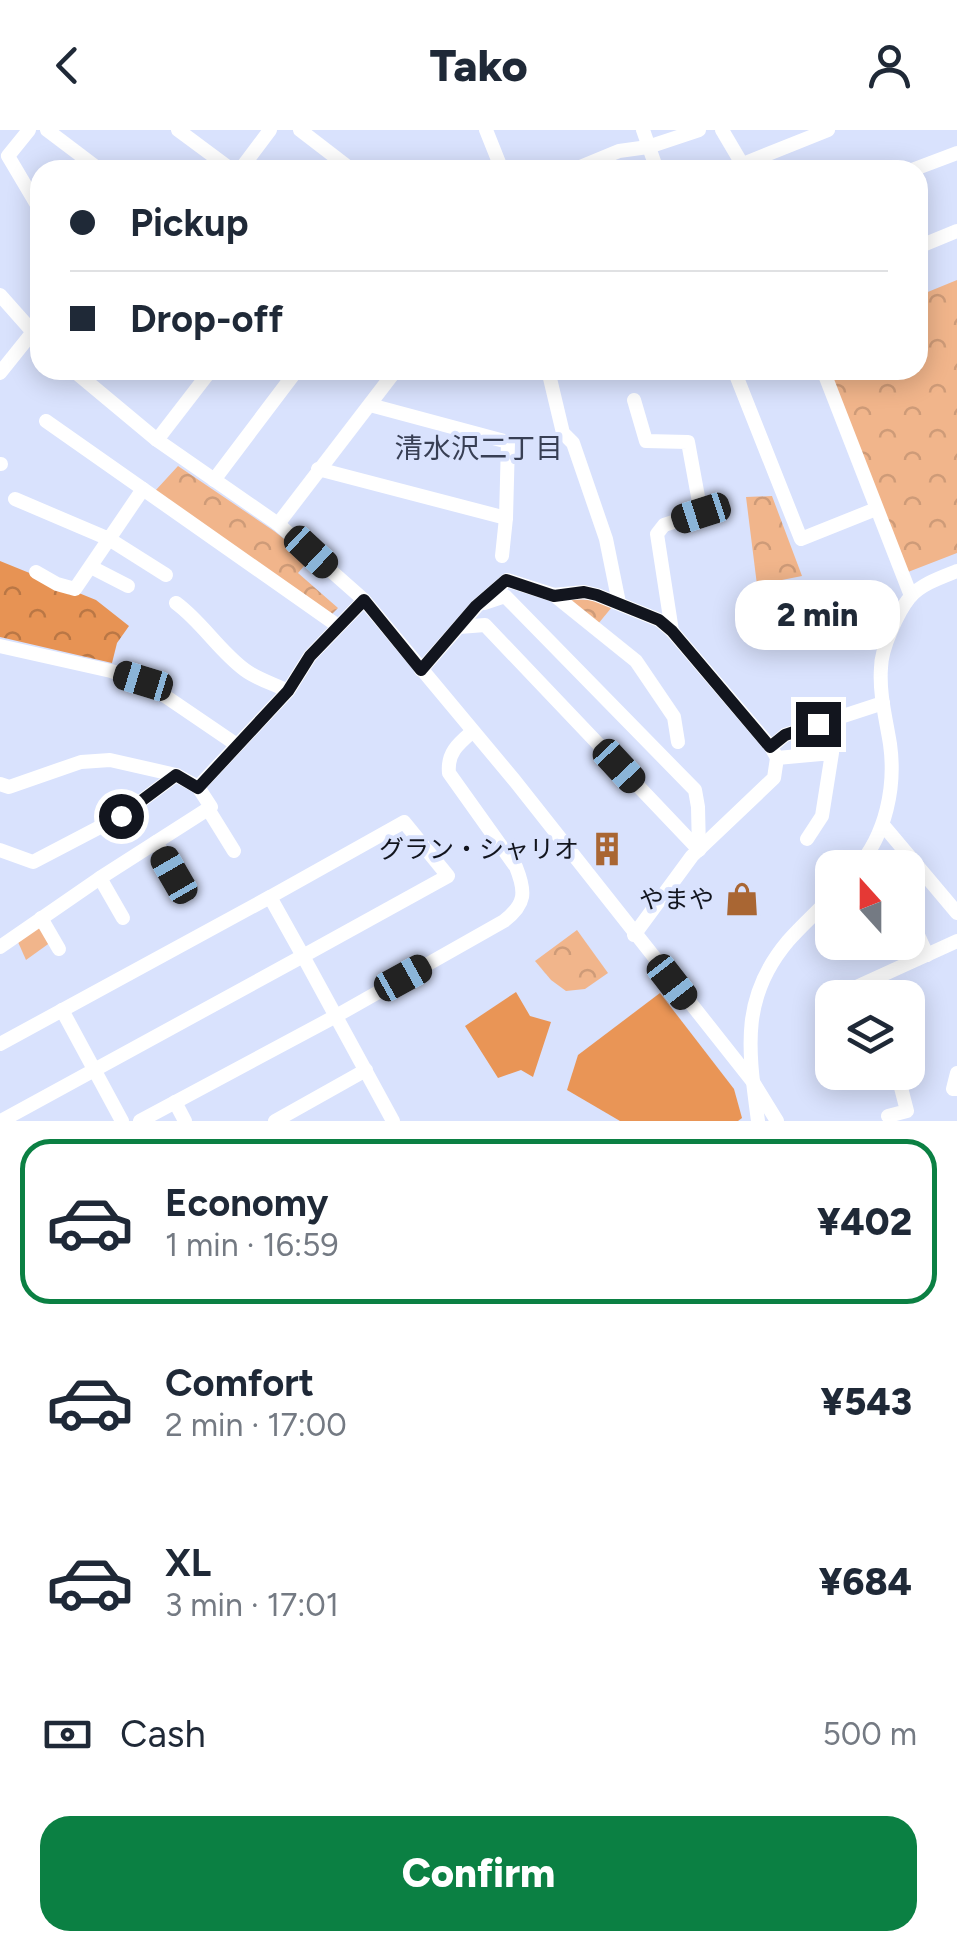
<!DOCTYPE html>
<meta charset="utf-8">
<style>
body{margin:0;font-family:Figtree,"Noto Sans JP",sans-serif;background:#f6f6f7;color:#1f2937;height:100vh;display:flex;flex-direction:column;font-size:38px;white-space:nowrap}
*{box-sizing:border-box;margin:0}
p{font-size:32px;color:#747a83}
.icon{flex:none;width:55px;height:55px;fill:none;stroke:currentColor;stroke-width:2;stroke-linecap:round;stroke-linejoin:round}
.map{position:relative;height:991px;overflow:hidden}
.details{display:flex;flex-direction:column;background:#fff;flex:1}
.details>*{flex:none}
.guide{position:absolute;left:30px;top:30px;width:898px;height:220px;border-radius:30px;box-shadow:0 5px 25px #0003;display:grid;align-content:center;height:220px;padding:0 40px;background:#fff}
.needle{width:65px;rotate:339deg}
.tools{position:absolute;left:815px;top:720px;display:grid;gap:20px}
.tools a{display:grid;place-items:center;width:110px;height:110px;border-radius:20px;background:#fff;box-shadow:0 5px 25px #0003;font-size:50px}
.end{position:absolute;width:45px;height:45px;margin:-22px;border:12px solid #12151e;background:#fff;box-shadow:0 0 0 5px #fff}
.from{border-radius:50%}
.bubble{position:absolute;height:70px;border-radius:30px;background:#fff;box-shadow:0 5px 25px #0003;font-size:32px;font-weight:800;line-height:70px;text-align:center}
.car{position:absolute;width:30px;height:60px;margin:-30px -15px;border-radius:12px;box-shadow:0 0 8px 2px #0007;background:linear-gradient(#222 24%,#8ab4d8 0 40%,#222 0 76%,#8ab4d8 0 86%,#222 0)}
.guide b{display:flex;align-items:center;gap:35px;height:95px;font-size:38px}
.guide b+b{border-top:2px solid #e0e1e3}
.guide i{width:25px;height:25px;background:#1f2937}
ul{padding:18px 0 0;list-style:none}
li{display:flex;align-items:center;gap:30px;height:165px;margin:0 20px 15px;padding:0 20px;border:5px solid transparent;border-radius:30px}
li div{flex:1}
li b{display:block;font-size:38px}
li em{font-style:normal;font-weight:800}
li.current{border-color:#0b8043}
li>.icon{width:90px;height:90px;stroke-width:1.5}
.pay{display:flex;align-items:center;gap:25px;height:110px;padding:0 40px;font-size:38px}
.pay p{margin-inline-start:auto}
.button{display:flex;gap:20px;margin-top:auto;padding:20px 40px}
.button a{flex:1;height:115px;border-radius:30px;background:#0b8043;color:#fff;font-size:40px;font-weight:800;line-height:115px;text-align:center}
header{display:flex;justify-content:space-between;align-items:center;height:130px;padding:0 40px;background:#fff;font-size:45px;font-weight:800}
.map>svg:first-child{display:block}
</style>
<header><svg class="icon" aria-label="back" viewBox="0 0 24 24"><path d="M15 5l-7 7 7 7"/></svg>Tako<svg class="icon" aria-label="person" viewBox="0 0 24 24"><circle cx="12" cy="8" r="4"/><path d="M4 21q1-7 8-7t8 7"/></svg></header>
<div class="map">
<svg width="957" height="991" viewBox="0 0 957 991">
<defs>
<pattern id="forest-crowns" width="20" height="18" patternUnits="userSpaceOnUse" patternTransform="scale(2.5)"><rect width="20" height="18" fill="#e79354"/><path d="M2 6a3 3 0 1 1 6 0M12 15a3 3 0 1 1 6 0" fill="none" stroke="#ba7745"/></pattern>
<pattern id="park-crowns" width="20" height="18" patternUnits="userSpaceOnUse" patternTransform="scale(2.5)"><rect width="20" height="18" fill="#f1b58b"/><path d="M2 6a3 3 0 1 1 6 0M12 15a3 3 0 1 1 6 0" fill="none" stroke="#ce9b78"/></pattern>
</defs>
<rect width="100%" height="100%" fill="#d9e2fd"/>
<polygon fill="url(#forest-crowns)" points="0,431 96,470 129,496 117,513 112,533 0,507"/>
<g fill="url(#park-crowns)">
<polygon points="957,150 957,423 908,442 829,240 918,240 918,166"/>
<polygon points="178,336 274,401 310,429 298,443 338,478 332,484 155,361"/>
<polygon points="772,366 802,446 757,455 746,367"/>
<polygon points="571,469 590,470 612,477 598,494 570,473"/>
<polygon points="40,796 51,812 26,830 18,812"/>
<polygon points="577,800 608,843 585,859 566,861 551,850 535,831"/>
</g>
<g fill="#e99556">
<polygon points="516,862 530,886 551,892 533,947 521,940 498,948 465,896"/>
<polygon points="660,863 734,959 742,988 738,991 620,991 567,960 578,925"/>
</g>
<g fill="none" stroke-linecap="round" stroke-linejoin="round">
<g stroke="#fff" stroke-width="14">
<polyline points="29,0 8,26 40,80"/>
<polyline points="47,0 100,40"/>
<polyline points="178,0 232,40"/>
<polyline points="300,0 352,40"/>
<polyline points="486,0 502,40"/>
<polyline points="643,0 657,40"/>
<polyline points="722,0 745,39"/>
<polyline points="743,34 828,0"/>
<polyline points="240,40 270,0"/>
<polyline points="573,40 619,21 648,17 699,0"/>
<polyline points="912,40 957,23"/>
<polyline points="918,117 957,101"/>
<polyline points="0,165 40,210"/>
<polyline points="73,240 157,310 278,394 364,470 515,651 753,952 777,991"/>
<polyline points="548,240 563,303 573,313 606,409 619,473"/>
<polyline points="734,240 801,409 876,379"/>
<polyline points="823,240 911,466"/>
<polyline points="0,243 32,203"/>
<polyline points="634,270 646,311 688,312 701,383 664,395 657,404 672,501"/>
<polyline points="46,291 338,496"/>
<polyline points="157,310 211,240"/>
<polyline points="0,334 1,334"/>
<polyline points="318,339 506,388 508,312 370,275"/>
<polyline points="214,350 297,240"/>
<polyline points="15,369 109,409 143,359"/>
<polyline points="278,394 396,240"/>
<polyline points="502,426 506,388"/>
<polyline points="91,437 128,456"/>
<polyline points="36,442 57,454 75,459 109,409 166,445"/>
<polyline points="554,465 636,531 674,587 678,612"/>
<path d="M 176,473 C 202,492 219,521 245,540 C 257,549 274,554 288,561"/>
<polyline points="484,473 505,466 695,660 698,677 699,720"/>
<polyline points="459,497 485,495 699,720"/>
<polyline points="0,516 111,541 143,551 237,615"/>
<polyline points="421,540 477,476 507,450 554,465 584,462 597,465 659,490 672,501 771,617 777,628 774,648 692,726 634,805"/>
<polyline points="771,617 785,605 883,573"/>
<polyline points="777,628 832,623 822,686 807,709"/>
<polyline points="0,654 9,657 81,632 110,630 176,645 198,657 211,677 100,748 0,817"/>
<polyline points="198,657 288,561 310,526 364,470"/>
<polyline points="208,679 234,721"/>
<polyline points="883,695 957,783"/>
<polyline points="156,712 175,745"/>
<polyline points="0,720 33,732 121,686 176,645"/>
<path d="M 857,738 C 886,704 896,657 890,614 C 886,589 879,563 881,538 C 881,518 898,482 910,467 C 921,454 942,447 957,441"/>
<polyline points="100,748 123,788"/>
<polyline points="270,767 404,692 448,746 303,826 393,991"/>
<polyline points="908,783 927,825"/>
<polyline points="41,788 59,819"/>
<polyline points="862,868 854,858 957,811"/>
<polyline points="62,880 122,991"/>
<polyline points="0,914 270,767 303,826 1,991"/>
<polyline points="957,943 953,959 957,959"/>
<polyline points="175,972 185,991"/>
<polyline points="888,986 907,981 897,942"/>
<path d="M 140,991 L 336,886 L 504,791 C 526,774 526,762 516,737 L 449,643 C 447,623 458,614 472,602"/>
<polyline points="275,991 366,940"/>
<path d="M 758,991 C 749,922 739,869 788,811 C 802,795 818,781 832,766"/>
</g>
</g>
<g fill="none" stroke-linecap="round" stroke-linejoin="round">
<polyline stroke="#12151e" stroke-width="12" points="121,686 176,645 198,658 288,561 310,526 364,470 421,540 476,476 506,450 554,466 584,462 597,465 659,490 672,501 770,617 785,605 818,594"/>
</g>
<defs>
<g id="building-bare" transform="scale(2.7)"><path d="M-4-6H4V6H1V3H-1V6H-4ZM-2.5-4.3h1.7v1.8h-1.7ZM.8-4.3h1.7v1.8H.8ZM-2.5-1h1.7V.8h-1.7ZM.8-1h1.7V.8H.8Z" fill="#a96633" stroke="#d9e2fd" stroke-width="2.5" paint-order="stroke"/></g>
<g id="shop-bare" transform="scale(2.7)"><path d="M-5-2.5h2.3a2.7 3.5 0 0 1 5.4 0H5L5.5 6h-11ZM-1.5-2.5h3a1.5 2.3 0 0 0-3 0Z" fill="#a96633" stroke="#d9e2fd" stroke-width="2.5" paint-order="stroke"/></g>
</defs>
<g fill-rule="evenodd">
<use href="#building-bare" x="607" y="719"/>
<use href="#shop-bare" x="742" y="769"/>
</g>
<g text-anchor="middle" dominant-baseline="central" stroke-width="8" stroke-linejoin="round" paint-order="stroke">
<g font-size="25" fill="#12151e" stroke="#d9e2fd" text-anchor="end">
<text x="579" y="719">グラン・シャリオ</text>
<text x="714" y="769">やまや</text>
</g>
<g font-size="28" fill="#383f54" stroke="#d9e2fd">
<text x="479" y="318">清水沢二丁目</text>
</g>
</g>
</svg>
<div class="tools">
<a><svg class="needle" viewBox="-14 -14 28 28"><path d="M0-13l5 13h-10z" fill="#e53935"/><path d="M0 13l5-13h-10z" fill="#747a83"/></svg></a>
<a><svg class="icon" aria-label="layers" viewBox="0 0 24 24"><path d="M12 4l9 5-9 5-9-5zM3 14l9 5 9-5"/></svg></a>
</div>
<i class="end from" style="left:121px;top:686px"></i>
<i class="end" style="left:818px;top:594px"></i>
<div class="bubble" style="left:735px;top:450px;width:165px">2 min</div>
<i class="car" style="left:701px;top:383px;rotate:252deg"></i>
<i class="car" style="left:311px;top:422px;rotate:133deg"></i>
<i class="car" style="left:143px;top:551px;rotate:287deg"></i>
<i class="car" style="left:619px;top:636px;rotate:137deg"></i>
<i class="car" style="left:174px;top:745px;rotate:330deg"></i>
<i class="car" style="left:403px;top:848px;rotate:61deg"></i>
<i class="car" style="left:672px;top:852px;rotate:142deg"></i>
<div class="guide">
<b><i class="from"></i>Pickup</b>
<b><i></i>Drop-off</b>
</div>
</div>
<section class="details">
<ul>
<li class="current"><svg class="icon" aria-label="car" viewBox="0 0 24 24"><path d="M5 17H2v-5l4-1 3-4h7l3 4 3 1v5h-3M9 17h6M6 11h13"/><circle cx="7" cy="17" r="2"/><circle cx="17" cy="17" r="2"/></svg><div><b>Economy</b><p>1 min · 16:59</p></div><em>¥402</em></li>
<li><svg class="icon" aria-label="car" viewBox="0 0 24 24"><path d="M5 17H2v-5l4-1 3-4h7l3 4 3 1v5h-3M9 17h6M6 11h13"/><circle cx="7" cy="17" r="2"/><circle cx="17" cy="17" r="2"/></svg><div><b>Comfort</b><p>2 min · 17:00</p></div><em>¥543</em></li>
<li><svg class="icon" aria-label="car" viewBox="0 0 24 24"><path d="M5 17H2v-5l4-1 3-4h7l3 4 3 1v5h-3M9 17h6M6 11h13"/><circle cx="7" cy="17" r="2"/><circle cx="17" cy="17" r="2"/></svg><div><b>XL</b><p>3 min · 17:01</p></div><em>¥684</em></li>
</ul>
<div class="pay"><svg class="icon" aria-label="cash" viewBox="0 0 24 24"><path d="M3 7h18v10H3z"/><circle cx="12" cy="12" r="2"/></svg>Cash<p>500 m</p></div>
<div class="button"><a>Confirm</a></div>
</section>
